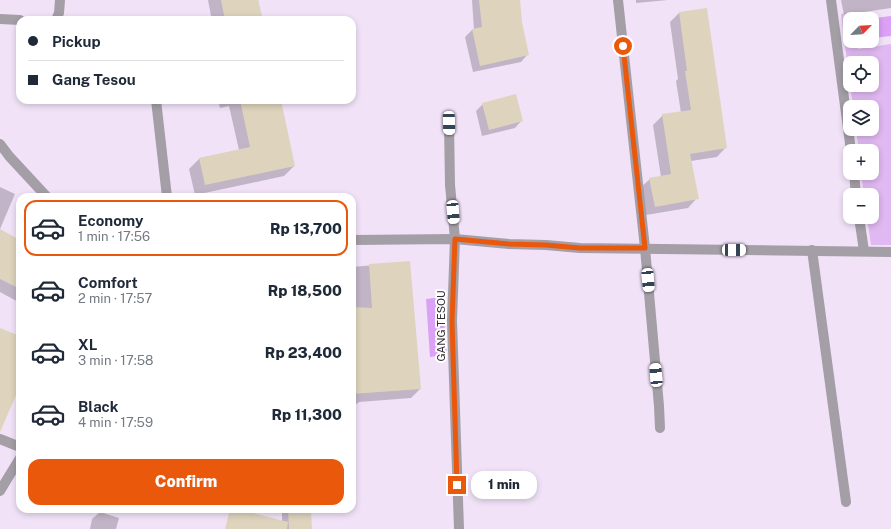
<!DOCTYPE html>
<meta charset="utf-8">
<style>
body{margin:0;font-family:"Public Sans",sans-serif;background:#f2f2f3;color:#1f2937;height:100vh;display:flex;flex-direction:column;font-size:15px;white-space:nowrap}
*{box-sizing:border-box;margin:0}
p{font-size:13px;color:#747a83}
.icon{flex:none;width:22px;height:22px;fill:none;stroke:currentColor;stroke-width:2;stroke-linecap:round;stroke-linejoin:round}
.map{position:relative;flex:1;overflow:hidden}
.details{position:absolute;left:16px;top:193px;width:340px;height:320px;display:flex;flex-direction:column;background:#fff;border-radius:12px;box-shadow:0 2px 6px #0003}
.details>*{flex:none}
.top-card{position:absolute;left:16px;top:16px;width:340px;height:88px;border-radius:12px;box-shadow:0 2px 6px #0003;display:grid;align-content:center;height:88px;padding:0 12px;background:#fff}
.needle{width:26px;rotate:66deg}
.buttons{position:absolute;left:843px;top:12px;display:grid;gap:8px}
.buttons a{display:grid;place-items:center;width:36px;height:36px;border-radius:8px;background:#fff;box-shadow:0 2px 6px #0003;font-size:20px}
.end{position:absolute;width:18px;height:18px;margin:-9px;border:5px solid #ea580c;background:#fff;box-shadow:0 0 0 2px #fff}
.from{border-radius:50%}
.bubble{position:absolute;height:28px;border-radius:12px;background:#fff;box-shadow:0 2px 6px #0003;font-size:13px;font-weight:800;line-height:28px;text-align:center}
.car{position:absolute;width:12px;height:24px;margin:-12px -6px;border-radius:5px;box-shadow:0 0 3px 1px #0007;background:linear-gradient(#fff 24%,#345 0 40%,#fff 0 76%,#345 0 86%,#fff 0)}
.top-card b{display:flex;align-items:center;gap:14px;height:38px;font-size:15px}
.top-card b+b{border-top:1px solid #e0e1e3}
.top-card i{width:10px;height:10px;background:#1f2937}
ul{padding:7px 0 0;list-style:none}
li{display:flex;align-items:center;gap:12px;height:56px;margin:0 8px 6px;padding:0 4px;border:2px solid transparent;border-radius:12px}
li div{flex:1}
li b{display:block;font-size:15px}
li em{font-style:normal;font-weight:800}
li.current{border-color:#ea580c}
li>.icon{width:36px;height:36px;stroke-width:1.5}
.cta{display:flex;gap:8px;margin-top:auto;padding:8px 12px}
.cta a{flex:1;height:46px;border-radius:12px;background:#ea580c;color:#fff;font-size:16px;font-weight:800;line-height:46px;text-align:center}
.map>svg:first-child{display:block}
</style>
<div class="map">
<svg width="891" height="529" viewBox="0 0 891 529">
<rect width="100%" height="100%" fill="#f1e2f8"/>
<path fill="#e0b8f2" fill-rule="evenodd" d="M 853,12 L 854,19 L 850,19 L 850,41 L 857,41 L 858,49 L 891,44 L 891,245 L 871,245 L 867,217 L 872,217 L 872,195 L 864,195 L 861,173 L 872,173 L 872,151 L 859,151 L 856,129 L 872,129 L 872,107 L 853,107 L 841,14 ZM 850,63 L 872,63 L 872,85 L 850,85 Z"/>
<g fill="#dba1f4">
<polygon points="891,16 891,36 872,38 872,19 867,19"/>
<polygon points="442,297 447,355 430,357 426,299"/>
</g>
<g fill="#0003">
<polygon points="208,0 258,0 262,20 193,20 211,16"/>
<polygon points="472,0 519,0 521,22 528,54 521,62 473,72 465,37 472,30 474,30"/>
<polygon points="636,0 668,0 636,3"/>
<polygon points="841,0 891,0 891,8 844,15"/>
<polygon points="706,9 726,147 717,157 691,161 697,198 688,208 646,215 640,188 650,179 661,177 653,125 663,115 681,113 676,81 678,79 670,22 679,13"/>
<polygon points="218,100 280,100 294,166 284,176 195,195 189,169 200,158 239,150 229,106 220,108"/>
<polygon points="483,104 522,120 515,128 482,136 476,111"/>
<polygon points="0,187 15,194 0,229"/>
<polygon points="0,231 20,241 20,303 0,292"/>
<polygon points="409,262 420,389 411,398 359,402 352,408 352,267"/>
<polygon points="282,509 310,509 306,529 266,529 282,522"/>
<polygon points="100,512 119,518 116,529 90,529 92,519"/>
</g>
<g fill="#ded4bd">
<polygon points="221,0 258,0 263,20 225,20"/>
<polygon points="479,0 520,0 522,22 529,55 480,66 472,29 482,27"/>
<polygon points="707,8 727,148 690,154 699,199 655,207 649,178 671,174 662,114 691,110 685,71 687,71 679,12"/>
<polygon points="516,94 523,121 489,130 482,103"/>
<polygon points="240,100 281,100 295,166 205,185 199,158 250,147"/>
<polygon points="0,229 20,240 20,289 0,279"/>
<polygon points="410,261 421,389 352,394 352,307 372,308 369,264"/>
<polygon points="0,328 20,336 20,386 0,432"/>
<polygon points="230,509 237,509 288,522 287,529 225,529"/>
<polygon points="288,509 311,509 312,529 289,529"/>
</g>
<g fill="none" stroke-linecap="round" stroke-linejoin="round">
<g stroke="#a49ea7" stroke-width="10">
<polyline points="831,0 851,151"/>
<polyline points="0,19 20,20"/>
<polyline points="56,20 59,13 60,0"/>
<polyline points="156,100 167,197"/>
<polyline points="449,123 450,185 455,239 452,321 459,529"/>
<polyline points="854,173 856,195"/>
<polyline points="859,217 864,251"/>
<polyline points="645,248 659,406 660,428"/>
</g>
<g stroke="#a49ea7" stroke-width="10">
<polyline points="618,0 645,248"/>
<polyline points="0,144 9,156 47,197"/>
<polyline points="352,240 455,239 509,244 546,245 580,248 891,252"/>
<polyline points="812,250 846,502"/>
<polyline points="0,439 20,447"/>
<polyline points="0,491 20,458"/>
</g>
</g>
<g fill="none" stroke-linecap="round" stroke-linejoin="round">
<polyline stroke="#ea580c" stroke-width="5" points="457,485 452,321 455,239 509,244 546,245 580,248 645,248 623,46"/>
</g>
<g text-anchor="middle" dominant-baseline="central" stroke-width="4" stroke-linejoin="round" paint-order="stroke">
<g font-size="11" fill="#332e36" stroke="#fff">
<text transform="translate(441 326) rotate(-90)">GANG TESOU</text>
</g>
</g>
</svg>
<div class="buttons">
<a><svg class="needle" viewBox="-14 -14 28 28"><path d="M0-13l5 13h-10z" fill="#e53935"/><path d="M0 13l5-13h-10z" fill="#747a83"/></svg></a>
<a><svg class="icon" aria-label="locate" viewBox="0 0 24 24"><circle cx="12" cy="12" r="6"/><path d="M12 2v4M12 18v4M2 12h4M18 12h4"/></svg></a>
<a><svg class="icon" aria-label="layers" viewBox="0 0 24 24"><path d="M12 4l9 5-9 5-9-5zM3 14l9 5 9-5"/></svg></a>
<a>+</a>
<a>−</a>
</div>
<i class="end from" style="left:623px;top:46px"></i>
<i class="end" style="left:457px;top:485px"></i>
<div class="bubble" style="left:471px;top:471px;width:66px">1 min</div>
<i class="car" style="left:449px;top:123px;rotate:179deg"></i>
<i class="car" style="left:453px;top:212px;rotate:175deg"></i>
<i class="car" style="left:734px;top:250px;rotate:90deg"></i>
<i class="car" style="left:648px;top:280px;rotate:175deg"></i>
<i class="car" style="left:656px;top:375px;rotate:355deg"></i>
<div class="top-card">
<b><i class="from"></i>Pickup</b>
<b><i></i>Gang Tesou</b>
</div>
<section class="details">
<ul>
<li class="current"><svg class="icon" aria-label="car" viewBox="0 0 24 24"><path d="M5 17H2v-5l4-1 3-4h7l3 4 3 1v5h-3M9 17h6M6 11h13"/><circle cx="7" cy="17" r="2"/><circle cx="17" cy="17" r="2"/></svg><div><b>Economy</b><p>1 min · 17:56</p></div><em>Rp 13,700</em></li>
<li><svg class="icon" aria-label="car" viewBox="0 0 24 24"><path d="M5 17H2v-5l4-1 3-4h7l3 4 3 1v5h-3M9 17h6M6 11h13"/><circle cx="7" cy="17" r="2"/><circle cx="17" cy="17" r="2"/></svg><div><b>Comfort</b><p>2 min · 17:57</p></div><em>Rp 18,500</em></li>
<li><svg class="icon" aria-label="car" viewBox="0 0 24 24"><path d="M5 17H2v-5l4-1 3-4h7l3 4 3 1v5h-3M9 17h6M6 11h13"/><circle cx="7" cy="17" r="2"/><circle cx="17" cy="17" r="2"/></svg><div><b>XL</b><p>3 min · 17:58</p></div><em>Rp 23,400</em></li>
<li><svg class="icon" aria-label="car" viewBox="0 0 24 24"><path d="M5 17H2v-5l4-1 3-4h7l3 4 3 1v5h-3M9 17h6M6 11h13"/><circle cx="7" cy="17" r="2"/><circle cx="17" cy="17" r="2"/></svg><div><b>Black</b><p>4 min · 17:59</p></div><em>Rp 11,300</em></li>
</ul>
<div class="cta"><a>Confirm</a></div>
</section>
</div>
